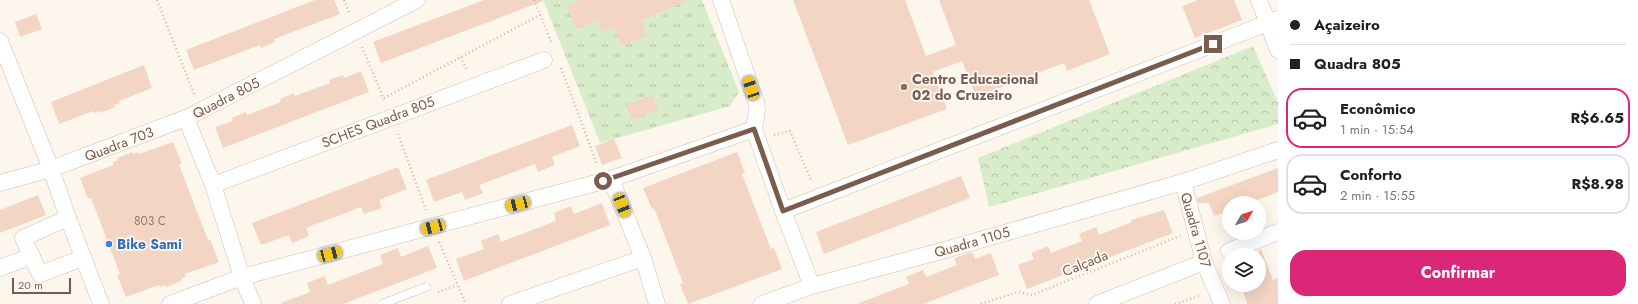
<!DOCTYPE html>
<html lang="pt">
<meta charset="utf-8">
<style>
body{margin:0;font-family:Jost,sans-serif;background:#f6f6f6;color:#222;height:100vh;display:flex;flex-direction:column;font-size:15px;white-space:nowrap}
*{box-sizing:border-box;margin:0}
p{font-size:13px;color:#767676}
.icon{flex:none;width:22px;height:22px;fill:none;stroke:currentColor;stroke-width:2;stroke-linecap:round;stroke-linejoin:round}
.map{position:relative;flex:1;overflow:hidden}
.drawer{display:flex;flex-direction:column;background:#fff;width:360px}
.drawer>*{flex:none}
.hud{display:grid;align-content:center;height:88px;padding:0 12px;background:#fff}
.needle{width:26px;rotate:51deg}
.buttons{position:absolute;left:1222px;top:196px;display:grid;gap:8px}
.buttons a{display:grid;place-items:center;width:44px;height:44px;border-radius:50%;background:#fff;box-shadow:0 4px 16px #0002;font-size:20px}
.scale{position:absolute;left:12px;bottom:10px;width:59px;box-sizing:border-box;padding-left:4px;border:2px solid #7a5c4d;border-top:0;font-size:11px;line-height:14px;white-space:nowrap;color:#7a5c4d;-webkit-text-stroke:3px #fffaf3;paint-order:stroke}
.end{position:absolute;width:18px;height:18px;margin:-9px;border:5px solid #7a5c4d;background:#fff;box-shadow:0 0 0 2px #fff}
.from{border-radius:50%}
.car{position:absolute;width:12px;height:24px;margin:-12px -6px;border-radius:5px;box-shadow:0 0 3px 1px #0007;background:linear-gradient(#f5c518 24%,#345 0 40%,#f5c518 0 76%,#345 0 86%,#f5c518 0)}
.hud b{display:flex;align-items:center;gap:14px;height:38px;font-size:15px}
.hud b+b{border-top:1px solid #e0e0e0}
.hud i{width:10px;height:10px;background:#222}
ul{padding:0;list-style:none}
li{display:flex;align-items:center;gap:12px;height:60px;margin:0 8px 6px;padding:0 4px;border:2px solid #e0e0e0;border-radius:16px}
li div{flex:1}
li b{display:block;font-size:15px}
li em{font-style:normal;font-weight:700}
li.current{border-color:#db2777}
li>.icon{width:36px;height:36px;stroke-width:1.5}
.action{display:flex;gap:8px;margin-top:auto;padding:8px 12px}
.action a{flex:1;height:46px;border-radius:16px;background:#db2777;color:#fff;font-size:16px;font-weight:700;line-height:46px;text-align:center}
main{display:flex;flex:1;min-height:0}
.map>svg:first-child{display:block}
</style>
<main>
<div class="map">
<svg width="1278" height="304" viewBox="0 0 1278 304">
<defs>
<pattern id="grass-tufts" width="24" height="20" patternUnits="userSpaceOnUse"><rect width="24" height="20" fill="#d8ecc9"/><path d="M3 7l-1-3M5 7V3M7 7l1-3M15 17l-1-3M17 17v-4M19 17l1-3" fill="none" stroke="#b4c2a5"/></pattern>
<pattern id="park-crowns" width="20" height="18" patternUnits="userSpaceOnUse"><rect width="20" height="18" fill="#d8ecc9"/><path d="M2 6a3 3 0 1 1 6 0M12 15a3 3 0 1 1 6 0" fill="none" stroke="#b4c2a5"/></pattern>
</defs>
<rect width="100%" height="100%" fill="#fdf6ec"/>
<polygon fill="url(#grass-tufts)" points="543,0 702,0 739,92 730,106 600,143"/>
<polygon fill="url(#park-crowns)" points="1253,46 1278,102 1278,124 989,207 978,158"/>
<g fill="#f3d5c3">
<polygon points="315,0 334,0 340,14 274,39 275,42 261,48 260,45 194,70 186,50"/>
<polygon points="484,0 542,0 543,1 381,63 373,42"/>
<polygon points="581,0 688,0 688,1 641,20 647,36 621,46 614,28 602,32 598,20 576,29 567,6"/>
<polygon points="793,0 905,0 926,56 956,45 939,0 1089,0 1110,54 1067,71 1064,63 976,97 962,61 933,72 947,109 848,145"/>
<polygon points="1198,0 1234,0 1242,20 1195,38 1182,6"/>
<polygon points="36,14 42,29 20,37 15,22"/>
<polygon points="144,65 152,88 119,101 120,103 114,105 115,107 100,113 99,111 94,113 93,111 59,124 51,102"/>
<polygon points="361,71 369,92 223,148 215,127 233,121 232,118 246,112 247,115 281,102 280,99 294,93 295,96 330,83 329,80 343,75 344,78"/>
<polygon points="652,95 658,110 632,120 626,105"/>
<polygon points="572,125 580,146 552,157 555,165 538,172 535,164 479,185 483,193 465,200 462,192 434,202 426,180"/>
<polygon points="614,139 622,158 602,165 595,146"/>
<polygon points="173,142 182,164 179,165 208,240 210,239 219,262 185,274 186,277 182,278 181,281 166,287 166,285 160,287 159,285 126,297 117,275 120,274 91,198 88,199 80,178 113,165 113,162 118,160 117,158 132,152 133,154 139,152 139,154"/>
<polygon points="737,152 745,173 742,174 771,249 774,248 782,269 688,304 680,284 683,283 654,208 652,209 643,188"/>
<polygon points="398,167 407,189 379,200 382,208 364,214 361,207 306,228 309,236 292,243 289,235 261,245 252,223"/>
<polygon points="1278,168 1278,192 1249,203 1229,203 1229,211 1214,216 1209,203 1198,203 1197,198"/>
<polygon points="961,176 970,198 824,254 816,232"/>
<polygon points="38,195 46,215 0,233 0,210"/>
<polygon points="602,203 610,225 464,281 456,259 484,249 481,241 498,234 501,242 556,221 554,213 571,206 574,214"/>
<polygon points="1164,210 1173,233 1027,289 1018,265 1034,259 1031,253 1048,246 1051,253 1082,241 1079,234 1096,227 1099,235 1132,222 1131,220"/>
<polygon points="428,246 437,268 343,304 282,304 281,303 310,292 307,283 325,276 328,285 383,264 380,255 398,248 401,257"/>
<polygon points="1261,249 1273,280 1278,278 1278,304 1247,304 1243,291 1259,285 1259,250"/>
<polygon points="972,252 975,259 991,253 999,275 923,304 859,304 859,303 909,284 906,277 923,270 926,277 957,265 954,258"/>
</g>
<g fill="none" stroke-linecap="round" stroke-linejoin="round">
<g stroke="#d1beb0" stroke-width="9">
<polyline id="service" points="382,304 426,287"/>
</g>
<g stroke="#d1beb0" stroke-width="17">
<g id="minor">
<polyline points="721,0 756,102 757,110 754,129"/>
<polyline points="1259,0 1278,50"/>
<polyline points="0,41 51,169 68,218 101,304"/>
<polyline points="186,118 213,185 242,277 253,304"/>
<polyline points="611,179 643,258 657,304"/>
<polyline points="1183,182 1204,262 1222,304"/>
<polyline points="0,183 51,169 186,118 417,0"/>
<polyline points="213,185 544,60"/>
<polyline points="783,211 1278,19"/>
<polyline points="68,218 23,238 40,274 83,258"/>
<polyline points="1229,251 1278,232"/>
<polyline points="0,268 32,256"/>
<polyline points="170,304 242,277 611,179 754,129 783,211 812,286"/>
<polyline points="510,304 643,258"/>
<polyline points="762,304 812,286 952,248 1183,182 1278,150"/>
<polyline points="1097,304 1204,262"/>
</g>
</g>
<g stroke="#d9b8a5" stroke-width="2.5" stroke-dasharray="1 3" stroke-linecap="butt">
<polyline points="157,0 194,94"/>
<polyline points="344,0 350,15"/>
<polyline points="534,0 552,44"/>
<polyline points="362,47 385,102"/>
<polyline points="461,57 467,71"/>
<polyline points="561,68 597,164"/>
<polyline points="384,98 540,15"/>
<polyline points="398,134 426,210"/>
<polyline points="774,135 790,131 811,180"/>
<polyline points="439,242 466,304"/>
<polyline points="438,292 457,285"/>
<polyline points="981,304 1018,292 1032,295 1180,236"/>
<polyline points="1175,304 1199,296"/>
</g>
<use href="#service" stroke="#fff" stroke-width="8"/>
<use href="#minor" stroke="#fff" stroke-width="16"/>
</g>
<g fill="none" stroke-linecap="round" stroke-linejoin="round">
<polyline stroke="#7a5c4d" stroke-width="5" points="603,181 754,129 783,211 1213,44"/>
</g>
<circle fill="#8d6e63" stroke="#fffaf3" stroke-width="1.5" cx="904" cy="87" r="4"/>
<circle fill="#3f7fe0" stroke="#fffaf3" stroke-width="1.5" cx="109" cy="244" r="4"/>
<g text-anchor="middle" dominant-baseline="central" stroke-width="3.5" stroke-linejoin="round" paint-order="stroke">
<g font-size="12" fill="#987a6a">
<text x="150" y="221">803 C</text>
</g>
<g font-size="14" font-weight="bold" fill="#785e54" stroke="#fffaf3" text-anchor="start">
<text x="912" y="79">Centro Educacional<tspan x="912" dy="16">02 do Cruzeiro</tspan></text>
</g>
<g font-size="14" fill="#7a5c4d" stroke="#fffaf3">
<text transform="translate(226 98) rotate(-27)">Quadra 805</text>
<text transform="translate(378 122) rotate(-21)">SCHES Quadra 805</text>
<text transform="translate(119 144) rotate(-21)">Quadra 703</text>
<text transform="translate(1196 230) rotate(74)">Quadra 1107</text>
<text transform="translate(972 242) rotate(-16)">Quadra 1105</text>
<text transform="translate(1085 263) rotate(-22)">Calçada</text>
</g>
<g font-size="14" font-weight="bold" fill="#366cbe" stroke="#fffaf3" text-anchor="start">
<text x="117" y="244">Bike Sami</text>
</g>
</g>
</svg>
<div class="buttons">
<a><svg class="needle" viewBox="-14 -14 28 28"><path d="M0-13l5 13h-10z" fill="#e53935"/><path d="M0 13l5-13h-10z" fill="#767676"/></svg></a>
<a><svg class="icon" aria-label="layers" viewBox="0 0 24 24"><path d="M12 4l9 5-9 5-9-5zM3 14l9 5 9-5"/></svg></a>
</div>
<div class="scale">20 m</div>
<i class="end from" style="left:603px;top:181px"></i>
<i class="end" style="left:1213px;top:44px"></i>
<i class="car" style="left:751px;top:88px;rotate:341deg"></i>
<i class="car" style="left:518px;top:204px;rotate:255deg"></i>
<i class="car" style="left:622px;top:205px;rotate:158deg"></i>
<i class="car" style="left:433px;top:227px;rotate:255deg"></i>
<i class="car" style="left:330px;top:254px;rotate:75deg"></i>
</div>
<section class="drawer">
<div class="hud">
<b><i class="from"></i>Açaizeiro</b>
<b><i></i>Quadra 805</b>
</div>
<ul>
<li class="current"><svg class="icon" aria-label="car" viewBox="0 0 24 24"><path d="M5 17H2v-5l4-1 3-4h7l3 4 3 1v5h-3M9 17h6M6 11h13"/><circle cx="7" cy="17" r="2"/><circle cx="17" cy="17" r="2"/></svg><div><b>Econômico</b><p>1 min · 15:54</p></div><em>R$6.65</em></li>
<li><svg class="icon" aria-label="car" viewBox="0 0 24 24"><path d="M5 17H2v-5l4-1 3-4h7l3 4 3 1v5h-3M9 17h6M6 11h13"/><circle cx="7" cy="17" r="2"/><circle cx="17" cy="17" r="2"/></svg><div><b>Conforto</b><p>2 min · 15:55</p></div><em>R$8.98</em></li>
</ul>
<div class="action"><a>Confirmar</a></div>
</section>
</main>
